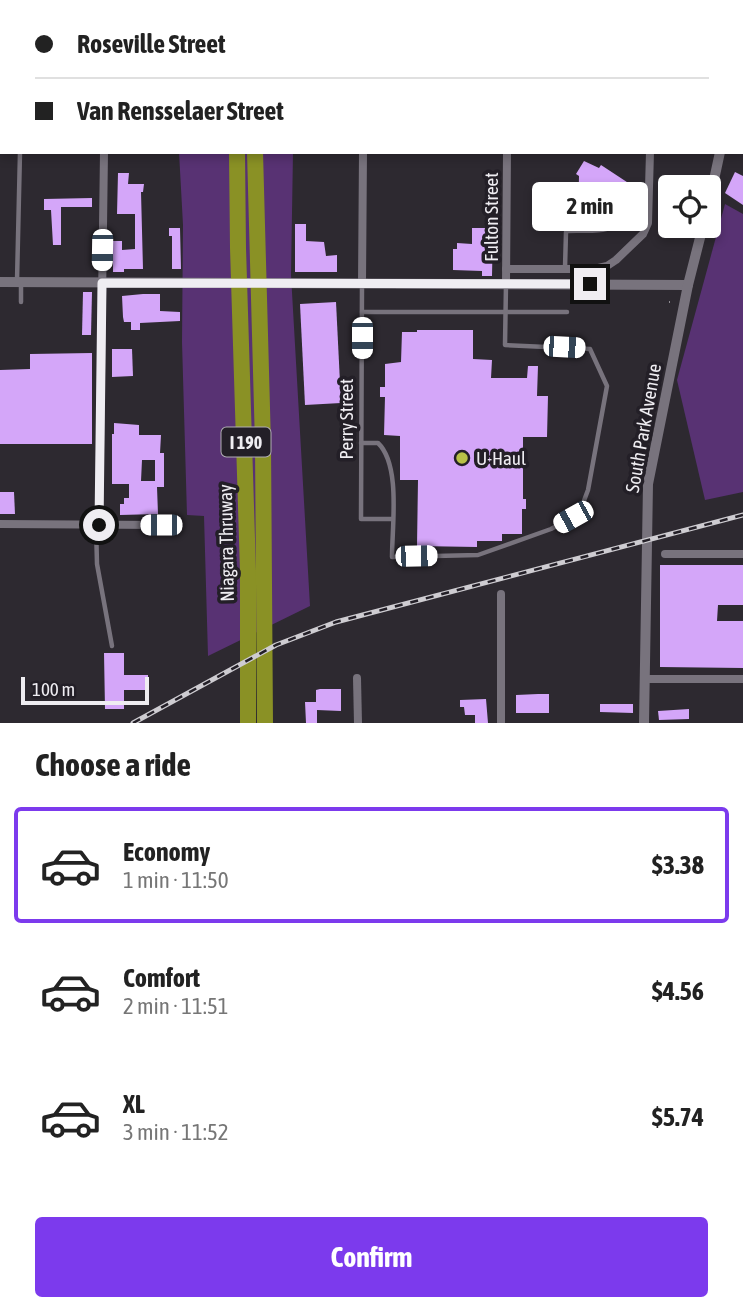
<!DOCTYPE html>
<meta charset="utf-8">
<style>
body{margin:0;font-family:"Asap Condensed",sans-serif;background:#f6f6f6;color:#222;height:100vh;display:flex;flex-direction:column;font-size:26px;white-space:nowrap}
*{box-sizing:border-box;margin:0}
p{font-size:23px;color:#767676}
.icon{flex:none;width:38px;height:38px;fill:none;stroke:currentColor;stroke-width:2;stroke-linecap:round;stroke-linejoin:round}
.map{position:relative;height:723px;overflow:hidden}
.side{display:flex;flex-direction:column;background:#fff;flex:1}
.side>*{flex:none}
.banner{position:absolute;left:0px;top:0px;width:744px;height:154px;box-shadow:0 4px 10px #0003;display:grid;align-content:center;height:154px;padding:0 35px;background:#fff}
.buttons{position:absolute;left:658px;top:175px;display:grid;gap:14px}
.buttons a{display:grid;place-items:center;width:63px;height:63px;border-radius:7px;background:#fff;box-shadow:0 4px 10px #0003;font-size:35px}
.scale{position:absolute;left:21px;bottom:18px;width:128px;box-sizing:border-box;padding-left:7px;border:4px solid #efedf2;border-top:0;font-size:19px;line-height:24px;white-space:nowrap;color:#efedf2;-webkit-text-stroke:5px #231f27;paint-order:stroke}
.end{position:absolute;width:32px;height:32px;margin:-16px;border:9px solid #efedf2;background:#111;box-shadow:0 0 0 4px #111}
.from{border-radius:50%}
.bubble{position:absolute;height:49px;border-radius:7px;background:#fff;box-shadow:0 4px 10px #0003;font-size:23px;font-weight:700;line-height:49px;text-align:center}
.car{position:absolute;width:21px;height:42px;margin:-21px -10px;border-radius:9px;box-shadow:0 0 5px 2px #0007;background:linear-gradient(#fff 24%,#345 0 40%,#fff 0 76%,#345 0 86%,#fff 0)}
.banner b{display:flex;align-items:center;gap:24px;height:66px;font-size:26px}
.banner b+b{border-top:2px solid #e0e0e0}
.banner i{width:18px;height:18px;background:#222}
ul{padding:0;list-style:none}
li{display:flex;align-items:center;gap:21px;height:116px;margin:0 14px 10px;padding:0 21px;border:4px solid transparent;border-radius:7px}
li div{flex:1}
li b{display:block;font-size:26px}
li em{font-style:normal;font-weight:700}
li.active{border-color:#7c3aed}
li>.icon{width:63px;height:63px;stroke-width:1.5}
h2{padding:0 35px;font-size:32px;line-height:84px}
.primary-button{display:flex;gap:14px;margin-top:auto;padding:14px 35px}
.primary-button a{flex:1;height:80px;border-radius:7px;background:#7c3aed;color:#fff;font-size:28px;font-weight:700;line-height:80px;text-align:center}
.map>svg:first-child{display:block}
</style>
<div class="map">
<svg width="743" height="723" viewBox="0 0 743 723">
<rect width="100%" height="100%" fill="#2d2930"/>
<g fill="#583273">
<polygon points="179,152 293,152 291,275 310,606 208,656 204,516 187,515 182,342 183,225"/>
<polygon points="725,204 743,214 743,492 705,500 677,380"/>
</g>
<g fill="#d4a6f9" fill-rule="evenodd">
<polygon points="584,161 599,168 601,165 636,188 636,200 633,203 619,195 613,195 604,190 604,217 578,217 579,176 576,174"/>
<polygon points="735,172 743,176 743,205 725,193"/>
<polygon points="118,173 129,173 128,184 144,184 143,192 141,192 143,269 124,269 124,272 113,272 113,241 122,241 122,250 135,249 135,214 117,214"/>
<polygon points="92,198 92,207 61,207 61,245 53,245 51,210 44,210 44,199"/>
<polygon points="295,224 306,224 306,241 324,242 326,256 337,255 337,272 295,272"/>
<polygon points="169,228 180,228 181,269 172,269 172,236 169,236"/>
<polygon points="472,228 493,228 492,276 482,276 482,271 453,270 453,249 457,249 457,243 472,244"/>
<polygon points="83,292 92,292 91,335 82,335"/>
<polygon points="143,294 160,294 160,311 180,312 180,321 140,323 140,330 131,330 131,322 124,322 123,317 122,296"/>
<polygon points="336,302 341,403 305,405 300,304"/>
<polygon points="417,330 473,330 473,359 492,360 491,378 527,378 528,366 538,366 537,396 548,396 547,437 523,437 523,499 526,499 526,509 522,509 522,534 502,534 502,541 477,541 477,547 417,546 418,480 400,480 400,436 384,435 385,397 380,397 380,387 385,387 385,364 401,362 402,332 417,332"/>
<polygon points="112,349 132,349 133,376 112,377"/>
<polygon points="92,353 92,444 0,444 0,370 30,369 30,354"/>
<path d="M 114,423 L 139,425 L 139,435 L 161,435 L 160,453 L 164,453 L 164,487 L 157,487 L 158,514 L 120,515 L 120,504 L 124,504 L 124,498 L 129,498 L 129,484 L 112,484 L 112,434 L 114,434 ZM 142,460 L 155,460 L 155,481 L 141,481 Z"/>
<polygon points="0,492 14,492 15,514 0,514"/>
<polygon points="660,565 743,565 743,605 718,605 717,621 743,621 743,668 660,667"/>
<polygon points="104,653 124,653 124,675 148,675 148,690 124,690 124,709 105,709"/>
<polygon points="320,689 341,689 341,711 317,710 317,723 306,723 305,702 316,702 316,690"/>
<polygon points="538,694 549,694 549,713 516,713 516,695"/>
<polygon points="486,699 488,723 475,723 475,715 465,715 464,707 460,707 460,700"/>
<polygon points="600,704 633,704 633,713 600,712"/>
<polygon points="689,709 689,719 659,720 658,711"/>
</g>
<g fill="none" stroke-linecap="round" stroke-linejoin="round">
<polyline stroke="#8e8b91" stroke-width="2" stroke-dasharray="5 3.5" stroke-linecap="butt" points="669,302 670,302"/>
<g stroke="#78737d" stroke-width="4.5">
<polyline points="0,41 2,41"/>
<path d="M 565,268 L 566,232 L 568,231 C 581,230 602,233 613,226 C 630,216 625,211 648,210"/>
<polyline points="17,281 20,152"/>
<polyline points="362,284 361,519 392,519"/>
<polyline points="21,302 21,283"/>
<polyline points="362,312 567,312"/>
<path d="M 361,443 L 378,443 C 401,465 392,526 392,557 L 478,555 L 551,529 L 573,517 L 582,506 L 588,490 L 607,386 L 590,349 L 505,345 L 506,284"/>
<polyline points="96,526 97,564 112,646"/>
</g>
<g stroke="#78737d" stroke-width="8">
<polyline points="107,2 107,0"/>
<polyline points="365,2 365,0"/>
<polyline points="508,2 508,0"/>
<polyline points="506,269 594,269 607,266 616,260 643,234 648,223 650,152"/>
<polyline points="362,283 363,152"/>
<polyline points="506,283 507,152"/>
<polyline points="0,524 161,525"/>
<polyline points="99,525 104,152"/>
<polyline points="665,554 743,554"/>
<polyline points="357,678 358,723"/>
<polyline points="645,679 743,679"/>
<polyline points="501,723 501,594"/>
</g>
<g stroke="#78737d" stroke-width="10">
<polyline points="650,0 653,2"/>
<polyline points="742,97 742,100"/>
<polyline points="709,203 720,152"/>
<polyline points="0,282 688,285"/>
<polyline points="644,723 648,484 688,285 703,226"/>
</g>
<g stroke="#8a9125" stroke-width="16">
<polyline points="244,2 244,0"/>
<polyline points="262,2 262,0"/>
<polyline points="237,152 238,248 248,571 248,723"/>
<polyline points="255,152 263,444 265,723"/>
</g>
<g stroke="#ceccd1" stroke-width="5">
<polyline id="rail" points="133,723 276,645 336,622 743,515"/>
</g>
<use href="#rail" stroke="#231f27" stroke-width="2.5" stroke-dasharray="8" stroke-linecap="butt"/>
</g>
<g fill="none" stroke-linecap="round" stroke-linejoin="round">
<polyline stroke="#efedf2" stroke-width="9" points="99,525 102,283 590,284"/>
</g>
<circle fill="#b8c147" stroke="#231f27" stroke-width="2.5" cx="462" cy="458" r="7"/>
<g text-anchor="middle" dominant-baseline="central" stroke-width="7" stroke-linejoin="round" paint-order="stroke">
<rect fill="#231f27" stroke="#b2afb5" stroke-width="2" x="221.5" y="427.5" width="49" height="29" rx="5"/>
<g font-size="18" font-weight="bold" fill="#efedf2">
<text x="246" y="442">I 190</text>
</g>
<g font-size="19" fill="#efedf2" stroke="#231f27">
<text transform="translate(491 217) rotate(-90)">Fulton Street</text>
<text transform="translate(346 419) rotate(-90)">Perry Street</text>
<text transform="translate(643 428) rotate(-80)">South Park Avenue</text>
<text transform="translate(226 543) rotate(-91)">Niagara Thruway</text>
</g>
<g font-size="19" fill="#efedf2" stroke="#231f27" text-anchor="start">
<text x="476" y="458">U-Haul</text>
</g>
</g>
</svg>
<div class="buttons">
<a><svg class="icon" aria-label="locate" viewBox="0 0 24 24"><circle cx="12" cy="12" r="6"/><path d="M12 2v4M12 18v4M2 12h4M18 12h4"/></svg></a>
</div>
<div class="scale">100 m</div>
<i class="end from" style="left:99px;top:525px"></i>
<i class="end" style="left:590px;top:284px"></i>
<div class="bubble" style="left:532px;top:182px;width:116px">2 min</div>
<i class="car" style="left:102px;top:250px;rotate:181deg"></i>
<i class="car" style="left:362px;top:338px;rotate:180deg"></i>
<i class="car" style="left:564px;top:347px;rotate:93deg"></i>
<i class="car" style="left:573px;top:517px;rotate:241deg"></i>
<i class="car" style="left:161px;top:525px;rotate:270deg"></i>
<i class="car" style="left:416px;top:556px;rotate:89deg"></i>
<div class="banner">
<b><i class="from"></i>Roseville Street</b>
<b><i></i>Van Rensselaer Street</b>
</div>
</div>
<section class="side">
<h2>Choose a ride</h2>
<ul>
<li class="active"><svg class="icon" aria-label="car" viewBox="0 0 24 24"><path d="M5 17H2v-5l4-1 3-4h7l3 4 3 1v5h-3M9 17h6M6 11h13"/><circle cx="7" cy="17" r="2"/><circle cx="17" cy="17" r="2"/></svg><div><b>Economy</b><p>1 min · 11:50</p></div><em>$3.38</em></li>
<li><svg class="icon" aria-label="car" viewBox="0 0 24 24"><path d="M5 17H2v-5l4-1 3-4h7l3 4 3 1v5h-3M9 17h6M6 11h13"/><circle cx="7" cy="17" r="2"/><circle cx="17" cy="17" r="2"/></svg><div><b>Comfort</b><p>2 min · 11:51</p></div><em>$4.56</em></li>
<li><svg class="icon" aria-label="car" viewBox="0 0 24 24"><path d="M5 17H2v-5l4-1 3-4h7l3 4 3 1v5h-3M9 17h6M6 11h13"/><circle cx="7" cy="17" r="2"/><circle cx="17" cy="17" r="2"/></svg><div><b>XL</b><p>3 min · 11:52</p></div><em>$5.74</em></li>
</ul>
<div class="primary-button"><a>Confirm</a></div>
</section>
